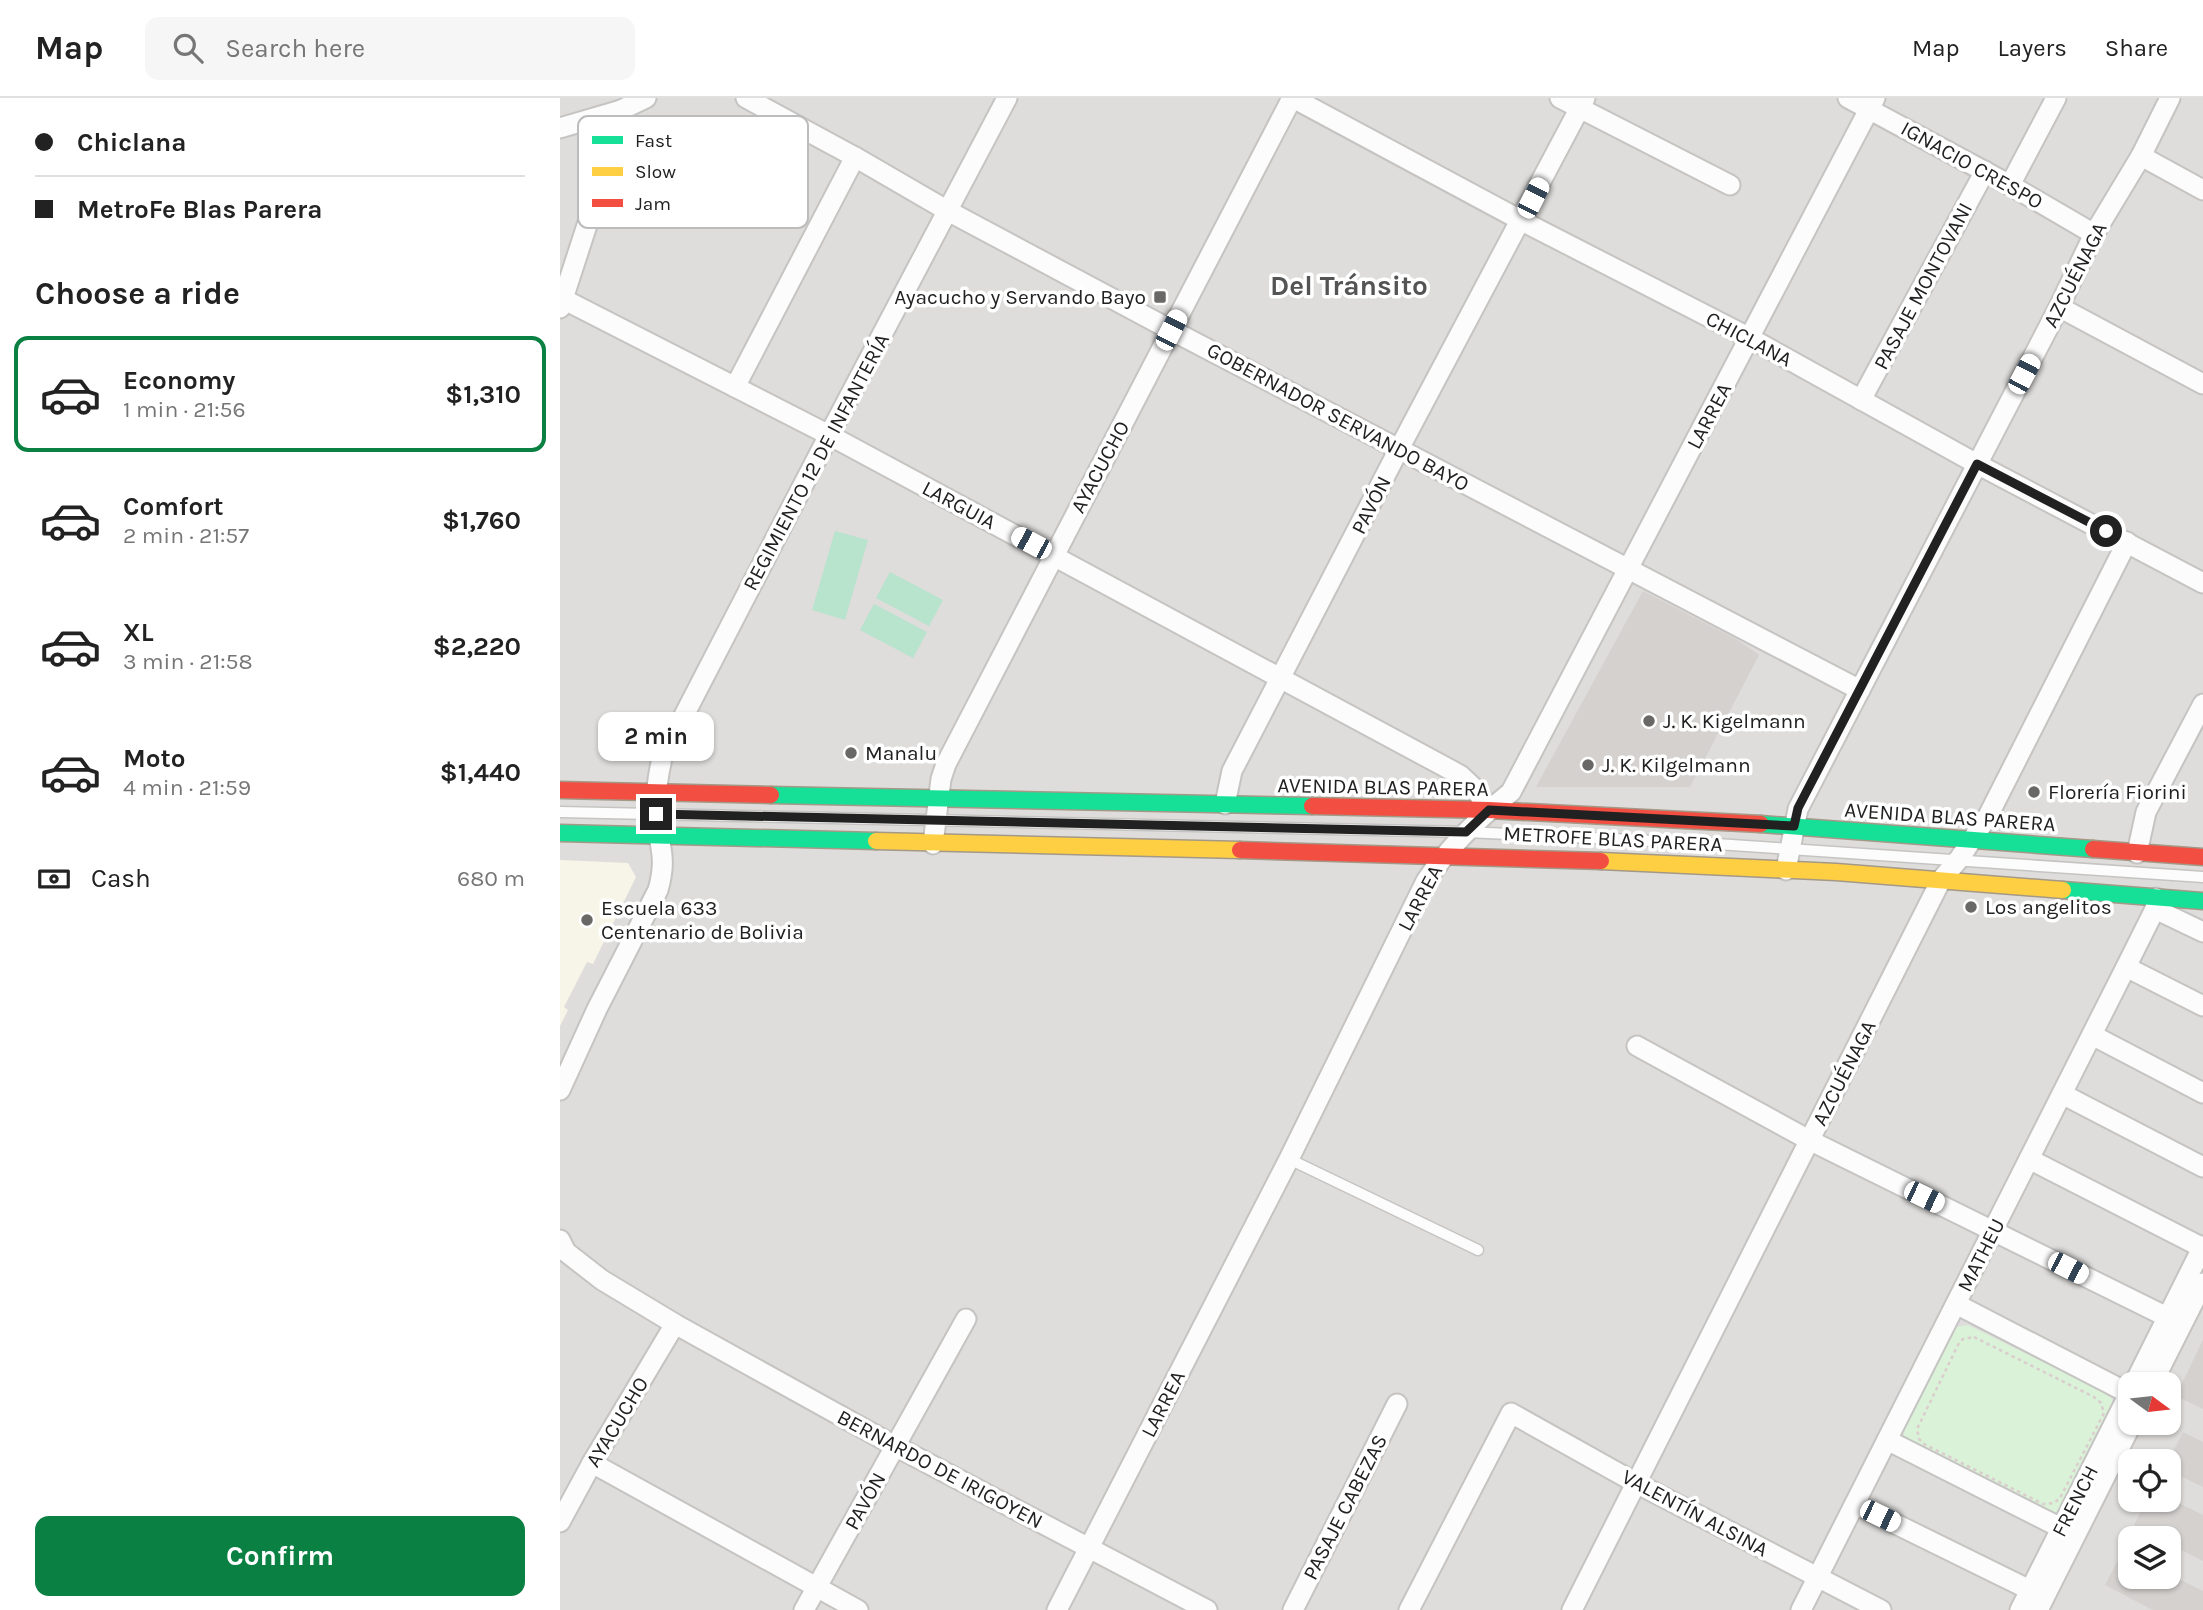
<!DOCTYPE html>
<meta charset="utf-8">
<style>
body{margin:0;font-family:Karla,sans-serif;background:#f6f6f6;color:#222;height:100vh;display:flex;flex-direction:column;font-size:26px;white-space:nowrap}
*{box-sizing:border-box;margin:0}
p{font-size:23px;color:#767676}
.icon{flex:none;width:38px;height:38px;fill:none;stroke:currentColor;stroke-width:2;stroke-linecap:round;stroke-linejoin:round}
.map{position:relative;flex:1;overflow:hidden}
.panel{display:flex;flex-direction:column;background:#fff;width:560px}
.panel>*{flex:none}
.guide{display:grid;align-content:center;height:154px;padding:0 35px;background:#fff}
.needle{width:46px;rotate:105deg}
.buttons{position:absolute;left:1558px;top:1274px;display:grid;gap:14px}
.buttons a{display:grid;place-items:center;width:63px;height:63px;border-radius:14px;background:#fff;box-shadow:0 2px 5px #0004;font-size:35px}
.end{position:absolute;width:32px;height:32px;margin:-16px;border:9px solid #212121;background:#fff;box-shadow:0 0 0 4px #fff}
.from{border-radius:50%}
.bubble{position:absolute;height:49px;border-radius:14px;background:#fff;box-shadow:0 2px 5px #0004;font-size:23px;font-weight:700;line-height:49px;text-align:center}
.car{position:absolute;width:21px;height:42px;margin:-21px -10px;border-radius:9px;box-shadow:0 0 5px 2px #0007;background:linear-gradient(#fff 24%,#345 0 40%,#fff 0 76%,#345 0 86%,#fff 0)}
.guide b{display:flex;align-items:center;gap:24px;height:66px;font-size:26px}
.guide b+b{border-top:2px solid #e0e0e0}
.guide i{width:18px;height:18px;background:#222}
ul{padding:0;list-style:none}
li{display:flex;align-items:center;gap:21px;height:116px;margin:0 14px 10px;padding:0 21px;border:4px solid transparent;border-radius:14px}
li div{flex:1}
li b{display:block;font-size:26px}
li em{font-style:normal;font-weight:700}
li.current{border-color:#0b8043}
li>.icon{width:63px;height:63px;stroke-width:1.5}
h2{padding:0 35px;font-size:32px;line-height:84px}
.pay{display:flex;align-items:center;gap:18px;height:77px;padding:0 35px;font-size:26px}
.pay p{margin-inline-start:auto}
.primary-button{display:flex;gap:14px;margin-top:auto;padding:14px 35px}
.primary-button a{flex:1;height:80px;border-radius:14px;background:#0b8043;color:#fff;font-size:28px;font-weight:700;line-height:80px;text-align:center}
header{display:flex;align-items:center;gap:42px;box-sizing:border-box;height:98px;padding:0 35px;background:#fff;border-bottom:2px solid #e0e0e0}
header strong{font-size:33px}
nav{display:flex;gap:38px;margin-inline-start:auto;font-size:24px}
.search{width:490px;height:63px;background:#f6f6f6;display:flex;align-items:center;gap:18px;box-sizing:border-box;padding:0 24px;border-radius:14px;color:#767676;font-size:26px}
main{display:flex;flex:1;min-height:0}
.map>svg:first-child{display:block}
</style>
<header>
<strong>Map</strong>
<div class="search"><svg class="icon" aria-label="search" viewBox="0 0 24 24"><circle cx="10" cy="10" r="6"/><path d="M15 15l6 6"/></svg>Search here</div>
<nav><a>Map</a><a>Layers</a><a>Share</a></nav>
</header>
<main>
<section class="panel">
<div class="guide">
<b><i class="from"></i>Chiclana</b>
<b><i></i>MetroFe Blas Parera</b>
</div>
<h2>Choose a ride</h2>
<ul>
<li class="current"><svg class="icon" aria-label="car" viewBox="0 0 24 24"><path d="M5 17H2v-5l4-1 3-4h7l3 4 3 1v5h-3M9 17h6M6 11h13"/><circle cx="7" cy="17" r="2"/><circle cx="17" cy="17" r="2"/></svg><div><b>Economy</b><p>1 min · 21:56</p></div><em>$1,310</em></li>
<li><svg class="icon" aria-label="car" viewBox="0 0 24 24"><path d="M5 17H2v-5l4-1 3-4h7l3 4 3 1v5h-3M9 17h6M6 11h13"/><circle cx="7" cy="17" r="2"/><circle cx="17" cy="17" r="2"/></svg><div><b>Comfort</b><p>2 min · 21:57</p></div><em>$1,760</em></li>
<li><svg class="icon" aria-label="car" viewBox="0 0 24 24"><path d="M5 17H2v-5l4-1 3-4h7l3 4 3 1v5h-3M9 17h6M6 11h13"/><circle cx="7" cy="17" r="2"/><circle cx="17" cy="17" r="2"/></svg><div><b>XL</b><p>3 min · 21:58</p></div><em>$2,220</em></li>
<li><svg class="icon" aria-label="car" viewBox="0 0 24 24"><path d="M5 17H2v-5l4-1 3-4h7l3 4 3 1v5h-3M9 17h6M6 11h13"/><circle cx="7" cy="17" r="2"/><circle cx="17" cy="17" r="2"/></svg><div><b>Moto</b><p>4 min · 21:59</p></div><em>$1,440</em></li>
</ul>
<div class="pay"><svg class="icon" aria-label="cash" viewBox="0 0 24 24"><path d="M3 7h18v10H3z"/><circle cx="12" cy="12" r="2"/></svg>Cash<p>680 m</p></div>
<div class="primary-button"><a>Confirm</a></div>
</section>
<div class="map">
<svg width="1643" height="1512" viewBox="0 0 1643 1512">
<rect width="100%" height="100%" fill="#efedea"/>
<path fill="#dedddb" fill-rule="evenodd" d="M 0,0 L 1643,0 L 1643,1512 L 0,1512 ZM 1570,1286 L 1608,1286 L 1608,1325 L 1570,1325 ZM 1570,1363 L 1608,1363 L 1608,1402 L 1570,1402 ZM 1570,1440 L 1608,1440 L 1608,1479 L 1570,1479 Z"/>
<polygon fill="#f7f5e7" points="0,762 68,765 76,779 33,866 27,864 4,909 8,912 0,928"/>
<polygon fill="#daf2d8" points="1408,1227 1544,1294 1552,1301 1555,1313 1505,1411 1497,1416 1485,1418 1345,1344 1343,1333 1391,1233 1396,1229"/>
<g fill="#b8e3cd">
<polygon points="275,433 308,442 285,522 252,512"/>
<polygon points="330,474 383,502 369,528 316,500"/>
<polygon points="314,506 367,534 353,560 300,532"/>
</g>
<g fill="#d4d1cf">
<polygon points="1083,493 1176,541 1199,557 1130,689 976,689"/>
<polygon points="1643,1242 1643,1311 1616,1298"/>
<polygon points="1623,1334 1643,1344 1643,1389 1608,1372 1608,1364"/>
<polygon points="1587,1402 1612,1402 1643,1417 1643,1463 1608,1445 1608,1440 1599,1440 1574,1427"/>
<polygon points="1570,1439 1570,1479 1615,1479 1643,1493 1643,1512 1593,1512 1545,1487"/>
</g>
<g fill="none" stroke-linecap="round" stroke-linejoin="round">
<g stroke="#c5c4c2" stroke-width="13">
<g id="lane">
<polyline points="0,714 906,734 1157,746 1643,779"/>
<polyline points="729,1061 918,1152"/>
</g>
</g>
<g stroke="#c5c4c2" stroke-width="23">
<g id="street">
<polyline points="186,0 295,59 388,113 611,232 1300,592"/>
<polyline points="733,0 962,123 1190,240 1417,366 1643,485"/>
<polyline points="1000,0 1170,87"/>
<polyline points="1288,0 1450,87 1534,136"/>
<polyline points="0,30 61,12 86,0"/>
<polyline points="1581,58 1643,92"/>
<polyline points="1450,87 1496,0"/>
<polyline points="3,201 269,337 900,677 916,692 929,712"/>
<polyline points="1499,209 1643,286"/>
<polyline points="0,210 56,38 61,12"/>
<polyline points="175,289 295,59"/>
<polyline points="1301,302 1425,73"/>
<polyline points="665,706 672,673 839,351 1025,0"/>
<polyline points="373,746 381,681 386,666 732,0"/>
<polyline points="1577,755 1586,714 1643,606"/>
<polyline points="1226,772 1238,711 1499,209 1534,136 1581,58 1610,0"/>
<polyline points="1595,811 1643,834"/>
<polyline points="1566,869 1643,908"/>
<polyline points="1532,937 1643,995"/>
<polyline points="1077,948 1249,1042 1607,1219"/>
<path d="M 0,992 L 37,911 L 98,792 C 108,757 98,748 96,715 C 95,697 98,678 102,660 L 269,337 L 447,0"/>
<polyline points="1502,996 1643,1069"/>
<polyline points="1469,1061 1643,1150"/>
<polyline points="0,1142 6,1154 42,1182 115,1226 335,1348 647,1512"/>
<polyline points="1396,1206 1570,1296"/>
<polyline points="1574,1286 1643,1148"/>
<polyline points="1592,1286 1643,1185"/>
<polyline points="1327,1342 1501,1430"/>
<polyline points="32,1365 298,1512"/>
<polyline points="1295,1406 1470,1492"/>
<polyline points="0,1424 32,1365 115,1226"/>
<polyline points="244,1512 406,1221"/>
<path d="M 497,1512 L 729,1061 L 866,783 C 889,748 919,720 951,694 L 1315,0"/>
<polyline points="733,1512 837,1306"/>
<polyline points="849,1512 951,1315 1076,1385 1321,1512"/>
<polyline points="1012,1512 1381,782 1399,761 1428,718 1567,444"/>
<polyline points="1241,1512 1566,869 1595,811 1596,800"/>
<polyline points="1460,1512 1570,1294"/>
<polyline points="1478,1512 1572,1325"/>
</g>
</g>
<g stroke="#a49887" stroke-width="19">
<g id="fast">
<polyline points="211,697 752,708"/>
<polyline points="1201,726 1533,751"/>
<polyline points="0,735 316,743"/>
<polyline points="1503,792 1643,803"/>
</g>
</g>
<g stroke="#a49887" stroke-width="19">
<g id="slow">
<polyline points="316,743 680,752"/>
<polyline points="1041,763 1276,774 1503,792"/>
</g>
</g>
<g stroke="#a49887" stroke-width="19">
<g id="jam">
<polyline points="0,692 211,697"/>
<polyline points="752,708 929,712 1201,726"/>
<polyline points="1533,751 1643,759"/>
<polyline points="680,752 1041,763"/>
</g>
</g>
<polygon stroke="#dbcdcd" stroke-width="2.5" stroke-dasharray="3.5 3.5" stroke-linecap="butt" points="1414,1239 1534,1299 1541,1305 1544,1315 1500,1400 1494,1405 1483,1406 1364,1346 1359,1341 1357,1331 1399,1245 1403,1241"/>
<use href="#lane" stroke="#fdfcfc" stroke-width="10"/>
<use href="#street" stroke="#fdfcfc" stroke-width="19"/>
<use href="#fast" stroke="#16e098" stroke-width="16"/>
<use href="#slow" stroke="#ffcf43" stroke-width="16"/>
<use href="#jam" stroke="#f24e42" stroke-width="16"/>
</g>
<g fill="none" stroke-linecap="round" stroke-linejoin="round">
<polyline stroke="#212121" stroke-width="9" points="96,716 906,734 929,712 1234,728 1238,710 1417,366 1546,433"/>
</g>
<g fill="#696867" stroke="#fff" stroke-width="2.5">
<rect x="593" y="192" width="14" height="14" rx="3.5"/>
<circle cx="1089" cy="623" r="7"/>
<circle cx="291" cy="655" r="7"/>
<circle cx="1028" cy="667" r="7"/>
<circle cx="1474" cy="694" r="7"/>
<circle cx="1411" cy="809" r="7"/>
<circle cx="27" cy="822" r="7"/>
</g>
<g text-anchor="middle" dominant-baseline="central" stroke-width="7" stroke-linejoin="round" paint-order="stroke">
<g font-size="21" fill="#212121" stroke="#fff">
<text transform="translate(1412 67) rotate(29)">IGNACIO CRESPO</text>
<text transform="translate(1515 177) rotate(-63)">AZCUÉNAGA</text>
<text transform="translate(1363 188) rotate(-62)">PASAJE MONTOVANI</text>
<text transform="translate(1189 241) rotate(28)">CHICLANA</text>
<text transform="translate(1149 318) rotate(-62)">LARREA</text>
<text transform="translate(778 319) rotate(28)">GOBERNADOR SERVANDO BAYO</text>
<text transform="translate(256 364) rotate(-62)">REGIMIENTO 12 DE INFANTERÍA</text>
<text transform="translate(540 369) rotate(-62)">AYACUCHO</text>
<text transform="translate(399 407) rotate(28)">LARGUIA</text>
<text transform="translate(811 407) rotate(-63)">PAVÓN</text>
<text transform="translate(823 689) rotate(1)">AVENIDA BLAS PARERA</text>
<text transform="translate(1390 719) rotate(4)">AVENIDA BLAS PARERA</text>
<text transform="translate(1053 741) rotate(3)">METROFE BLAS PARERA</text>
<text transform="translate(860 800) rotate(-62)">LARREA</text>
<text transform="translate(1284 975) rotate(-63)">AZCUÉNAGA</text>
<text transform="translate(1421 1157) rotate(-63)">MATHEU</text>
<text transform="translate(603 1306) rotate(-63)">LARREA</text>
<text transform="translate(57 1324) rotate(-59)">AYACUCHO</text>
<text transform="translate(380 1371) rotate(28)">BERNARDO DE IRIGOYEN</text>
<text transform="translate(305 1403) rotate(-61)">PAVÓN</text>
<text transform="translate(1515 1403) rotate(-63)">FRENCH</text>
<text transform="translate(785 1409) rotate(-63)">PASAJE CABEZAS</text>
<text transform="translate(1135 1415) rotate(28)">VALENTÍN ALSINA</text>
</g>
<g font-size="21" fill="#212121" stroke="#fff" text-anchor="start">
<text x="586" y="199" text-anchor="end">Ayacucho y Servando Bayo</text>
<text x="1103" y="623">J. K. Kigelmann</text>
<text x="305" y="655">Manalu</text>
<text x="1042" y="667">J. K. Kilgelmann</text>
<text x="1488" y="694">Florería Fiorini</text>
<text x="1425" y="809">Los angelitos</text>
<text x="41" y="810">Escuela 633<tspan x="41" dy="24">Centenario de Bolivia</tspan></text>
</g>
<g font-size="28" font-weight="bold" fill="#545454" stroke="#fff">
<text x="789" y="187">Del Tránsito</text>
</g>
</g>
<rect x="18" y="18" width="230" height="112" rx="10" fill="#fff" stroke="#bcbcbc" stroke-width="2"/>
<rect x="32" y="38" width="31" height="8" fill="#16e098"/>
<rect x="32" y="69" width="31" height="9" fill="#ffcf43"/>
<rect x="32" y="101" width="31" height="8" fill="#f24e42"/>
<g font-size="19" fill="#212121">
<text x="75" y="49">Fast</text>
<text x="75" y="80">Slow</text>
<text x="75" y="112">Jam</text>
</g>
</svg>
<div class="buttons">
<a><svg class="needle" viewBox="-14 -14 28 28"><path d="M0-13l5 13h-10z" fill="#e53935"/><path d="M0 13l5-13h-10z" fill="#767676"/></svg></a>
<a><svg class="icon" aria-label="locate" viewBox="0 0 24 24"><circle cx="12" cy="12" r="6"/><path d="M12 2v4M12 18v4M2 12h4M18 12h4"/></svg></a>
<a><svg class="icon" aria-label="layers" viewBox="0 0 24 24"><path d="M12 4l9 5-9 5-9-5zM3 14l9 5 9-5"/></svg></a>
</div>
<i class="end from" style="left:1546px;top:433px"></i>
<i class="end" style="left:96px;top:716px"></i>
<div class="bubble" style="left:38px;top:614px;width:116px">2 min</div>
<i class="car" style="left:973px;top:100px;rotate:27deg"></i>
<i class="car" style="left:611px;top:232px;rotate:27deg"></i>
<i class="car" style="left:1464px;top:276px;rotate:28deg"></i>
<i class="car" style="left:471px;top:445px;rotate:298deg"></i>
<i class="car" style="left:1364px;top:1099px;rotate:116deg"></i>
<i class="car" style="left:1508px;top:1170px;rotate:117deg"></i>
<i class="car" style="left:1320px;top:1418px;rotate:116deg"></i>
</div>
</main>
